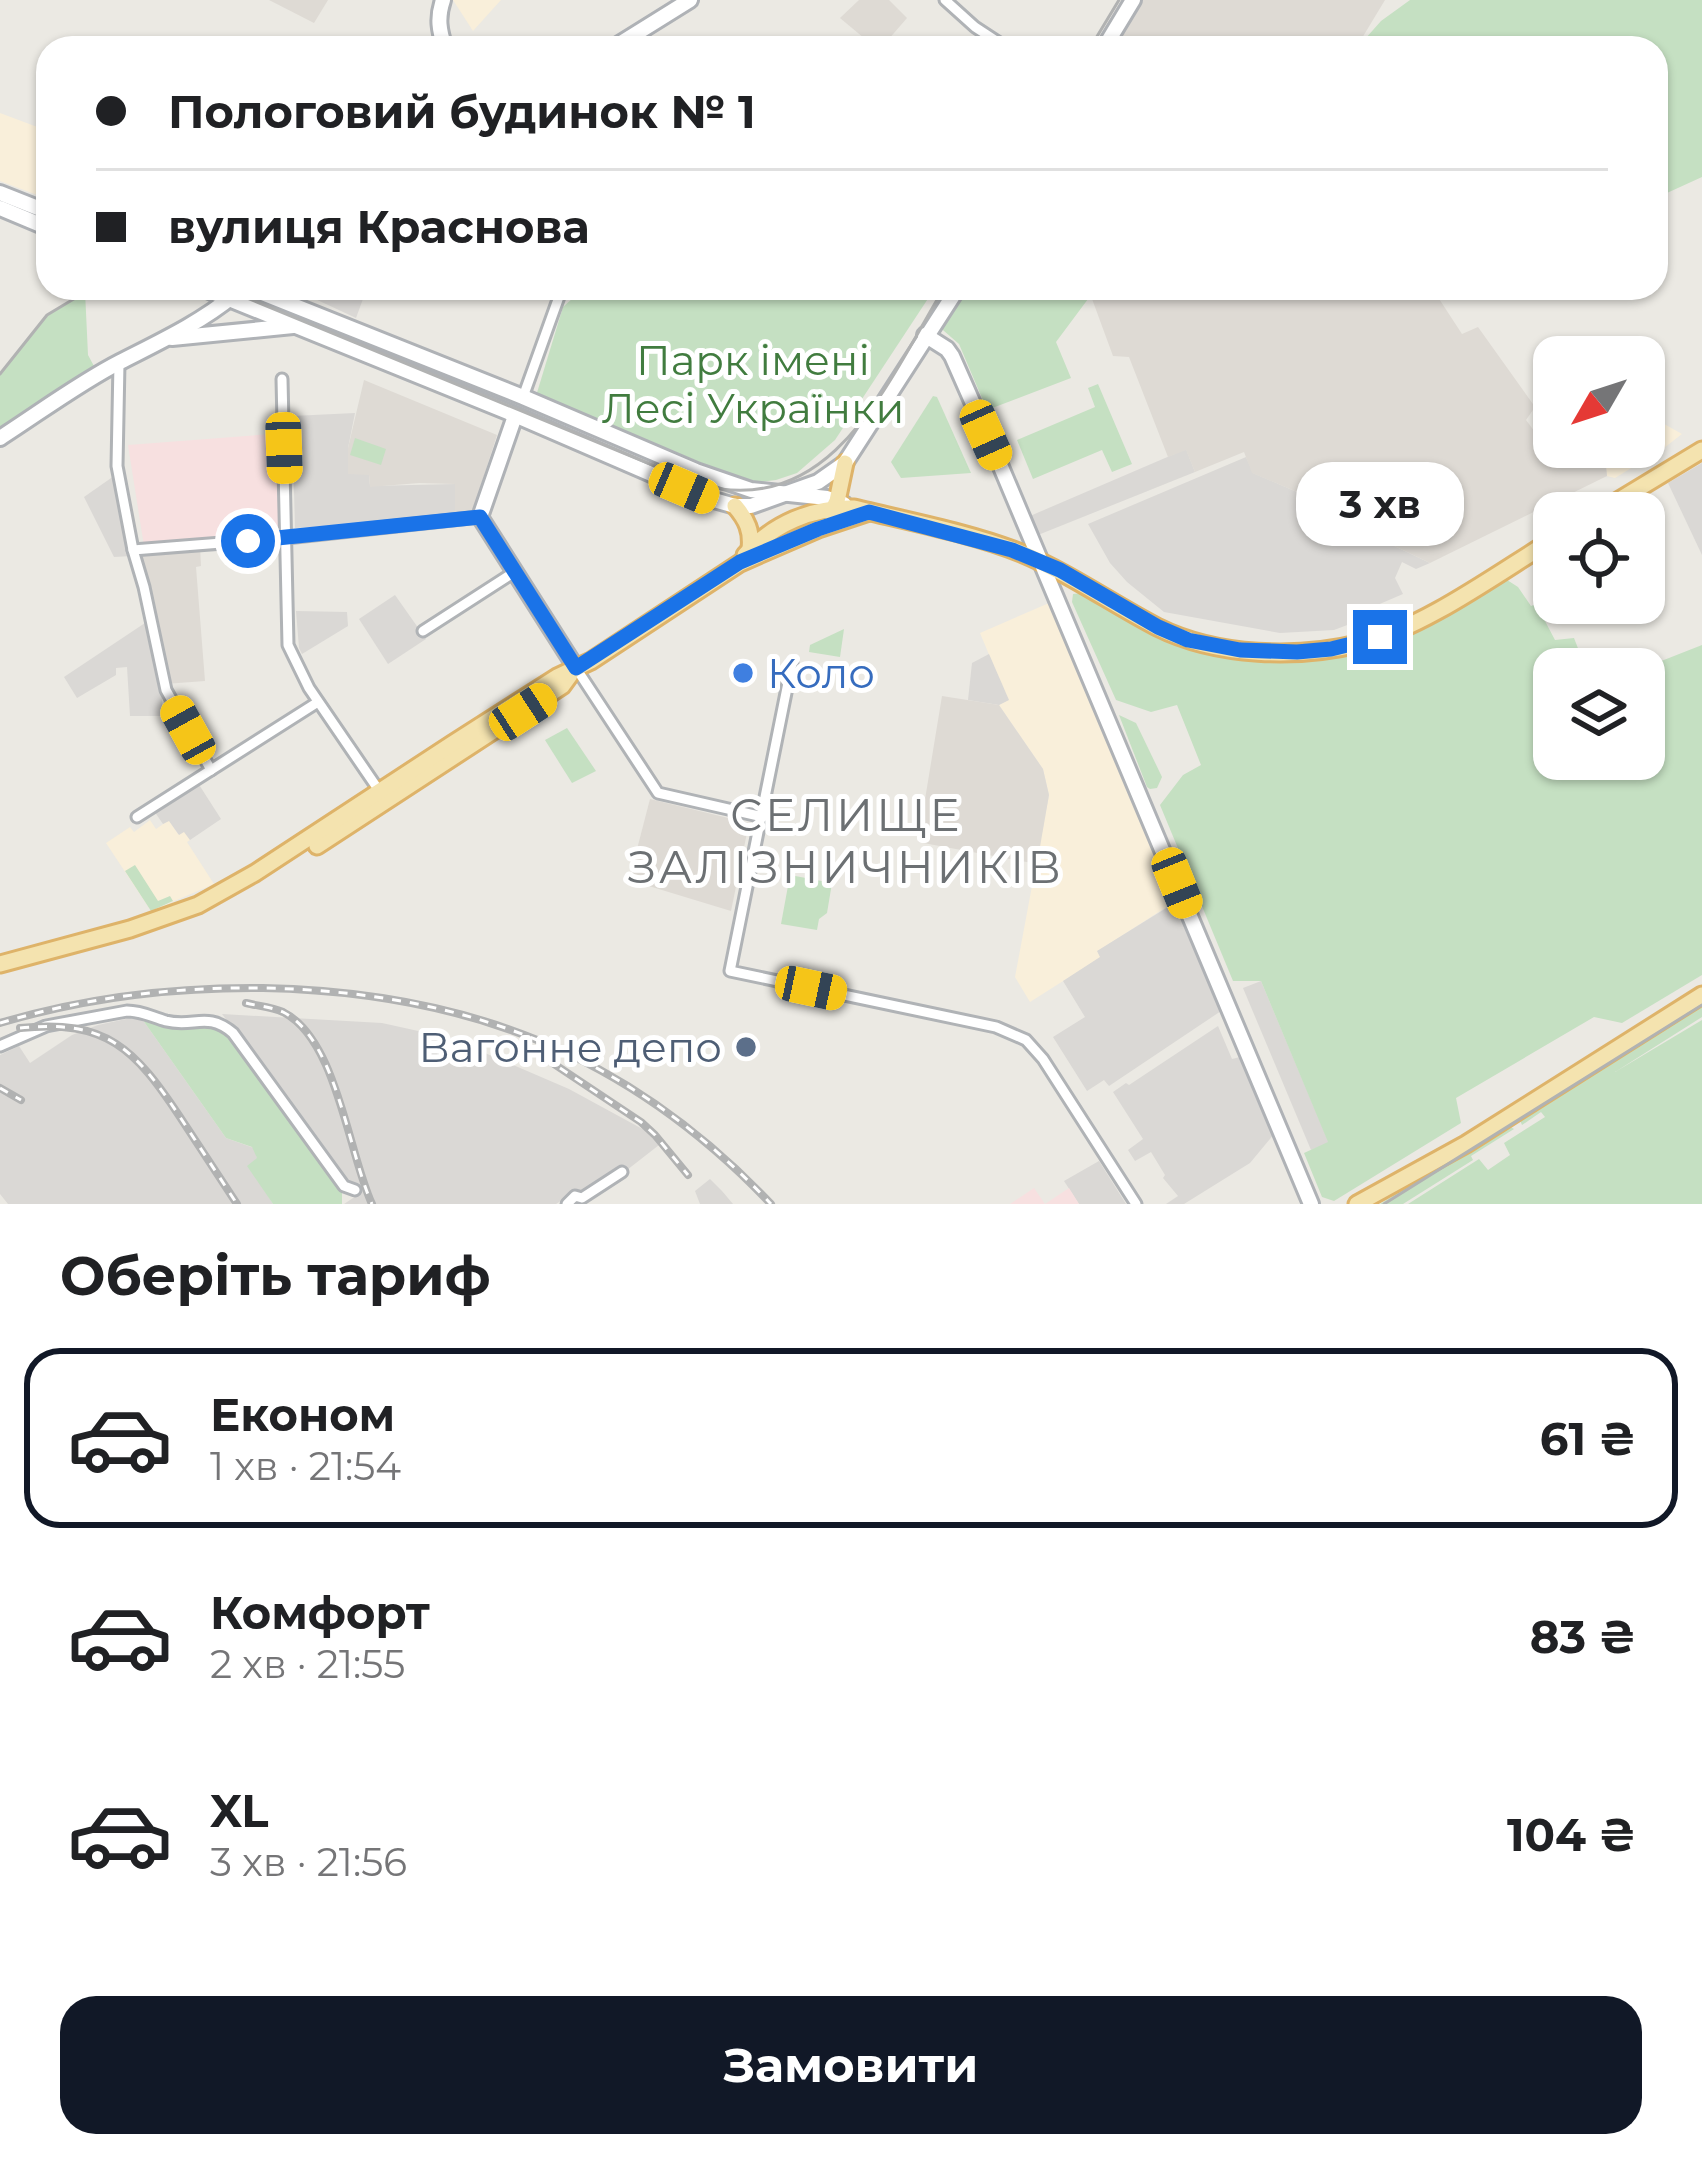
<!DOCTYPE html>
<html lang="uk">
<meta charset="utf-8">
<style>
body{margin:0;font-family:Montserrat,sans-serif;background:#f6f6f6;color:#202124;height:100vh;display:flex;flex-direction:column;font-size:45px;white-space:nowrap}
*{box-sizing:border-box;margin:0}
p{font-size:39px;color:#757577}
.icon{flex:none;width:66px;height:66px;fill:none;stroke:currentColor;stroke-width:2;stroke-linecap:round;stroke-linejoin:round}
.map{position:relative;height:1204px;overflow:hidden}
.sheet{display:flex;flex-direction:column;background:#fff;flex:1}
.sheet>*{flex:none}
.guide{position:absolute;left:36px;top:36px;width:1632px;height:264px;border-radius:36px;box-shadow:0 3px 9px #0004;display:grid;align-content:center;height:264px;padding:0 60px;background:#fff}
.needle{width:78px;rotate:231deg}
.controls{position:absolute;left:1533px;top:336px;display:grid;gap:24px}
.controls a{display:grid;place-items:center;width:132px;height:132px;border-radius:24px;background:#fff;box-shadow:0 3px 9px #0004;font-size:60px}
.end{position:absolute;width:54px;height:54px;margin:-27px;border:15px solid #1a73e8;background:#fff;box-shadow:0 0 0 6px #fff}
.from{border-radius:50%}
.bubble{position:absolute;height:84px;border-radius:36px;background:#fff;box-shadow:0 3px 9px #0004;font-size:39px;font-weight:700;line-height:84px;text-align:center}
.car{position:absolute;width:36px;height:72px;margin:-36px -18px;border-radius:15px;box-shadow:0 0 9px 3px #0007;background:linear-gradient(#f5c518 24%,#345 0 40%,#f5c518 0 76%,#345 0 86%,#f5c518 0)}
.guide b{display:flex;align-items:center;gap:42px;height:114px;font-size:45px}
.guide b+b{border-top:3px solid #e0e0e0}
.guide i{width:30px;height:30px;background:#202124}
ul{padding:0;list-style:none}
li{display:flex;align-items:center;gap:36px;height:180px;margin:0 24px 18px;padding:0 36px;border:6px solid transparent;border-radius:36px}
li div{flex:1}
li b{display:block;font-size:45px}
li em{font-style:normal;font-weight:700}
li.on{border-color:#111827}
li>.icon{width:108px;height:108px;stroke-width:1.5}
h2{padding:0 60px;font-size:54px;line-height:144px}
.primary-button{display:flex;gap:24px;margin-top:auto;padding:24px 60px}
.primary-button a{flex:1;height:138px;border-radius:36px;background:#111827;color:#fff;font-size:48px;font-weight:700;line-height:138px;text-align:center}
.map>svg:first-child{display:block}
</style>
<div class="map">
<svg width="1702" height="1204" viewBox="0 0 1702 1204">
<rect width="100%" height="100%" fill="#ebe9e3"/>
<g fill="#f9efda">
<polygon points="453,0 501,0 473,31"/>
<polygon points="0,113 48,131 48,199 0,181"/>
<polygon points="1657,420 1682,434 1664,448 1615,478 1607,476 1605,457 1610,447 1644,447 1644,428"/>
<polygon points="1056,600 1182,897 1098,951 1101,957 1030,1002 1015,977 1049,795 1043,769 999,705 1008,700 980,633"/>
<polygon points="150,820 156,829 169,820 178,834 184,831 190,840 187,842 214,884 151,911 106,843 130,827 134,832"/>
</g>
<g fill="#dad8d5">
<polygon points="313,288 367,288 356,318 313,298"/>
<polygon points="355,413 348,448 369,475 370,486 455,484 455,517 295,528 292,416"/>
<polygon points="1186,449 1195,472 1038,535 1030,516"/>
<polygon points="1246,457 1253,473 1297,492 1325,513 1430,563 1416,569 1402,562 1395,578 1403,594 1375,606 1374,615 1334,630 1280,633 1164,612 1127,582 1110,563 1088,524"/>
<polygon points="1702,463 1702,555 1668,483"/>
<polygon points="114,476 132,556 114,557 84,497"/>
<polygon points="395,595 426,639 388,664 359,619"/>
<polygon points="296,611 347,612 348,626 302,654 299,648"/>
<polygon points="145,623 162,693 162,716 130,716 127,667 116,668 116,675 77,698 64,677"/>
<polygon points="989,654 1009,700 999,705 968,700 972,663"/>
<polygon points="196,780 221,819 190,840 184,832 179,835 169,821 163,824 152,808"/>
<polygon points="1176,902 1221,1011 1109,1086 1104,1080 1087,1091 1053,1037 1085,1017 1063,981 1100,957 1097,951"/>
<polygon points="1261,981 1329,1143 1311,1150 1243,988"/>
<polygon points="222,1014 382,1023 450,1038 569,1089 648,1132 659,1145 627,1170 622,1166 580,1194 573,1193 556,1204 344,1204 359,1194"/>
<polygon points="140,1016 226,1138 262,1151 256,1156 269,1172 258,1180 273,1204 8,1204 0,1194 0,1055 19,1046 30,1063 72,1035 98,1025"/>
<polygon points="1218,1026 1232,1059 1240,1057 1274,1134 1250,1163 1184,1204 1166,1204 1178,1196 1163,1178 1165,1175 1151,1152 1135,1161 1128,1150 1143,1139 1113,1092 1126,1083 1129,1085"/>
<polygon points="1099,1161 1126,1204 1079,1204 1064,1181"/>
<polygon points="710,1179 722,1191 733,1204 700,1204 695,1191"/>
</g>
<g fill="#dedad4">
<polygon points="269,0 328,0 314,23"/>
<polygon points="859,0 889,0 907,18 881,48 876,48 840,18"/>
<polygon points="1135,0 1385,0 1356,48 1106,48"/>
<polygon points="1088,288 1432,288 1462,334 1478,327 1535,407 1526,420 1558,463 1577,455 1605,457 1607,476 1430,563 1325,513 1297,492 1252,473 1244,452 1195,472 1186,450 1168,457 1129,357 1113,356"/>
<polygon points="364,380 497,435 471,516 455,517 455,484 419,483 370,487 369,475 348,474 348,448"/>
<polygon points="200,546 201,566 196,567 205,681 165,684 134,551"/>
<polygon points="942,696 999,705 1043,769 1049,795 1037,864 918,842"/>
<polygon points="650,799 749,823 731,911 629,880"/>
</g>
<g fill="#f7e0e0">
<polygon points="284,433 287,533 144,546 128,445"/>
<polygon points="1034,1188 1045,1204 1069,1188 1079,1204 1010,1204"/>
</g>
<g fill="#c5e0c2">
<polygon points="1410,0 1702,0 1702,177 1656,198 1656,48 1357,48 1381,21"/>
<polygon points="584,288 935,288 835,440 797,473 776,480 753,483 719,474 536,396 563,307"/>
<polygon points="958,288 1088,288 1091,295 1056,342 1071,378 987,410 959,344 936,324"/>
<polygon points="85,291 88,355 95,368 0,427 0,374 47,315"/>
<polygon points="1098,384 1132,464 1112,472 1102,450 1033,479 1017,440 1095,407 1088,388"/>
<polygon points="933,396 937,397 971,473 901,478 891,462"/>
<polygon points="355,438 386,449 381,465 350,455"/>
<polygon points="1504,578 1518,587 1531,606 1536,604 1555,640 1574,638 1586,669 1554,669 1554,759 1644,759 1644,669 1641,669 1702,645 1702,975 1622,1023 1594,1017 1456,1098 1461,1123 1334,1201 1322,1197 1304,1153 1328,1142 1261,981 1233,981 1160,805 1183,775 1201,765 1177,705 1151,712 1116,700 1072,602 1073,594 1082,593 1194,647 1321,654"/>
<polygon points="844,629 840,657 809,652 810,645"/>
<polygon points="1119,715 1136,723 1162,777 1157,788 1150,789 1147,787"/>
<polygon points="567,728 596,771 572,783 545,740"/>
<polygon points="135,865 158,901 170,896 173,901 151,911 125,871"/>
<polygon points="790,875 832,883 827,913 819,919 817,930 781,924"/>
<polygon points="1702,1004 1702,1017 1615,1072 1702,1020 1702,1204 1408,1204 1479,1159 1488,1170 1510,1155 1504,1143 1545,1117 1541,1112 1522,1125 1519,1118"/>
<polygon points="140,1016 154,1022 176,1028 210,1025 223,1030 236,1041 342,1190 342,1204 273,1204 247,1166 257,1158 252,1147 226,1138"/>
<polygon points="1507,1125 1514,1129 1471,1156 1473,1160 1403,1204 1380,1204"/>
</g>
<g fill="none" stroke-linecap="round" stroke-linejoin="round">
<g stroke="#b0b3b6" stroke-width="15">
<g id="street">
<polyline points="945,0 975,27 1007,48"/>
<polyline points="119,363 117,466 133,550 144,587 166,690 211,770"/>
<polyline points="282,379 288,645 309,688 380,792"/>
<polyline points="523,397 560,294 560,288"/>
<polyline points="133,550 286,538 480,517"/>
<polyline points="423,631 516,571"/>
<polyline points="792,663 730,971 996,1027 1026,1040 1043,1059 1136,1204"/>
<polyline points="576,668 658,793 763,817"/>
<polyline points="137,817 318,702"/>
<path d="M 0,1046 L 46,1026 L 127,1011 C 142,1011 152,1017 166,1021 C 194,1028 207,1011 233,1033 L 344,1186 L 355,1190"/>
<polyline points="567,1204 575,1196 582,1198 622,1172"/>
</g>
</g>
<g stroke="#afb2b6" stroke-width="20">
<g id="secondary">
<path d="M 443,0 C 437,18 439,30 445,48"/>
<polyline points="613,48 690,0"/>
<polyline points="1104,48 1133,0"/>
<polyline points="0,193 48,212"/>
<polyline points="0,208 48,228"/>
<polyline points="202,288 508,412 707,498 735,506 751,506 818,482 845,463 958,288"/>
<polyline points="250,288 523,397 696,471 751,490 827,498 844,504"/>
<polyline points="925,335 947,349 952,356 1001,467 1311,1204"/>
<polyline points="172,338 293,326"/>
<polyline points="515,416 480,517 576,668"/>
<path d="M 0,438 C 39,413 79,383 120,362 C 159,342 200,323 234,295"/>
</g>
</g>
<g stroke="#deb369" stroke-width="21">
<g id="primary">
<path d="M 735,506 C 747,520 752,531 750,549"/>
<polyline points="831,513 837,501 845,463"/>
<polyline points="1598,513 1702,450"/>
<path d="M 745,555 C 773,524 812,507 854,508 C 907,521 971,533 1021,553 C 1069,573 1111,603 1157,627 C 1217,657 1298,659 1362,643 C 1425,627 1498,573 1554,539"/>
<polyline points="317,846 562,686 570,675"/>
<polyline points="0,964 130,929 198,905 255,873 452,744 557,677 591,661 740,563 818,529 869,512"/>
<polyline points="1357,1204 1466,1144 1702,995"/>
</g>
</g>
<use href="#street" stroke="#fff" stroke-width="9"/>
<use href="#secondary" stroke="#fff" stroke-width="14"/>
<use href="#primary" stroke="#f4e3af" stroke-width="15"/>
<g stroke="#b1b2b2" stroke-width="3">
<polyline points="1090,48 1119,0"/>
<path d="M 223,288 L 701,485 C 833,520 889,379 944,288"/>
<polyline points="0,374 47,315 92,288"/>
<polyline points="1384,1204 1702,1005"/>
</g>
<g stroke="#b1b2b2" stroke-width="8">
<g id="rail">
<path d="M 246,1003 C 258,1006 272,1007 283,1012 C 337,1039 348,1152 372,1204"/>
<path d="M 0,1023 C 87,997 172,987 263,988 C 467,992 629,1054 771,1204"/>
<path d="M 20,1028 C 107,1019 135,1049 180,1117 C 199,1146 218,1175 237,1204"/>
<polyline points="545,1058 641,1122 655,1135 688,1175"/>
<polyline points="0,1088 21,1100"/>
</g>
</g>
<use href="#rail" stroke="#fff" stroke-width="3" stroke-dasharray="9" stroke-linecap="butt"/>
</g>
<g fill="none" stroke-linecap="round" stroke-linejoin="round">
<polyline stroke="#1a73e8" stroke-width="15" points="248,541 480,517 576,668 740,562 818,529 869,512 1012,550 1060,570 1158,627 1188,640 1240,650 1297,652 1331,649 1380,637"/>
</g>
<circle fill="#3f7fe0" stroke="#fff" stroke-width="4.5" cx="743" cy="673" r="12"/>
<circle fill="#5c6f8a" stroke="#fff" stroke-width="4.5" cx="746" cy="1047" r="12"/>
<g text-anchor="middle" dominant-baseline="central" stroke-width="10" stroke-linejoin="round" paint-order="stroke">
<g font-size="42" fill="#417c3f" stroke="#fff">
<text x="753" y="360">Парк імені<tspan x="753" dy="48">Лесі Українки</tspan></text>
</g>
<g font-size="42" fill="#366cbe" stroke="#fff" text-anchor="start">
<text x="767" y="673">Коло</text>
</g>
<g font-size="42" fill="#4e5e75" stroke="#fff" text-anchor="end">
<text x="722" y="1047">Вагонне депо</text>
</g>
<g font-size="45" letter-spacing="3" fill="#6c7073" stroke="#fff">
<text x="846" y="814">СЕЛИЩЕ<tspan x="846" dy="52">ЗАЛІЗНИЧНИКІВ</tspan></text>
</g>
</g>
</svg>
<div class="controls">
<a><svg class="needle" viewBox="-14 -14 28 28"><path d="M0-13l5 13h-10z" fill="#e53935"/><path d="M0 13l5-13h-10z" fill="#757577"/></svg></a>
<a><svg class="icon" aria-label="locate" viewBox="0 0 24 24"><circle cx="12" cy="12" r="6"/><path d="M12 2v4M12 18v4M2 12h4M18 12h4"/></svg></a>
<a><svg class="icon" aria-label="layers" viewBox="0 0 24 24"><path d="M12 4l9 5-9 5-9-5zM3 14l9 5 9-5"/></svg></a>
</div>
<i class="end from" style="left:248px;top:541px"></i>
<i class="end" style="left:1380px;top:637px"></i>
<div class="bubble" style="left:1296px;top:462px;width:168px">3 хв</div>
<i class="car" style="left:986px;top:435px;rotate:156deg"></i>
<i class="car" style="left:284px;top:448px;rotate:178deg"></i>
<i class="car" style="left:684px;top:488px;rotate:113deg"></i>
<i class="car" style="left:523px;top:712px;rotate:57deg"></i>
<i class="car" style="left:188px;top:730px;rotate:331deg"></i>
<i class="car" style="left:1177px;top:883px;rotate:158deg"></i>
<i class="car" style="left:811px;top:988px;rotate:102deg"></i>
<div class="guide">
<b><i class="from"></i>Пологовий будинок № 1</b>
<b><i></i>вулиця Краснова</b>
</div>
</div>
<section class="sheet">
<h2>Оберіть тариф</h2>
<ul>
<li class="on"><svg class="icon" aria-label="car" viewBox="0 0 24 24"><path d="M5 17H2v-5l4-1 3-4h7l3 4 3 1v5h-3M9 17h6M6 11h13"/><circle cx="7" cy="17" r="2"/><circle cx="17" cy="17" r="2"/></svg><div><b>Економ</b><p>1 хв · 21:54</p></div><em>61 ₴</em></li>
<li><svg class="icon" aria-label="car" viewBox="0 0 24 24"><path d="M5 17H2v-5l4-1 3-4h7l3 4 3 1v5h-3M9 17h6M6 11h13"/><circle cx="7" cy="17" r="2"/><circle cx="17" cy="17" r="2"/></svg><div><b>Комфорт</b><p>2 хв · 21:55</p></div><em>83 ₴</em></li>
<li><svg class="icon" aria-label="car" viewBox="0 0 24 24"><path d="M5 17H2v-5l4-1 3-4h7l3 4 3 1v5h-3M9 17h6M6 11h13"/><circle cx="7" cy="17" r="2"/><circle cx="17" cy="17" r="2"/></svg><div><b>XL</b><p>3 хв · 21:56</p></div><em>104 ₴</em></li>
</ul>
<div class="primary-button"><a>Замовити</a></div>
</section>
